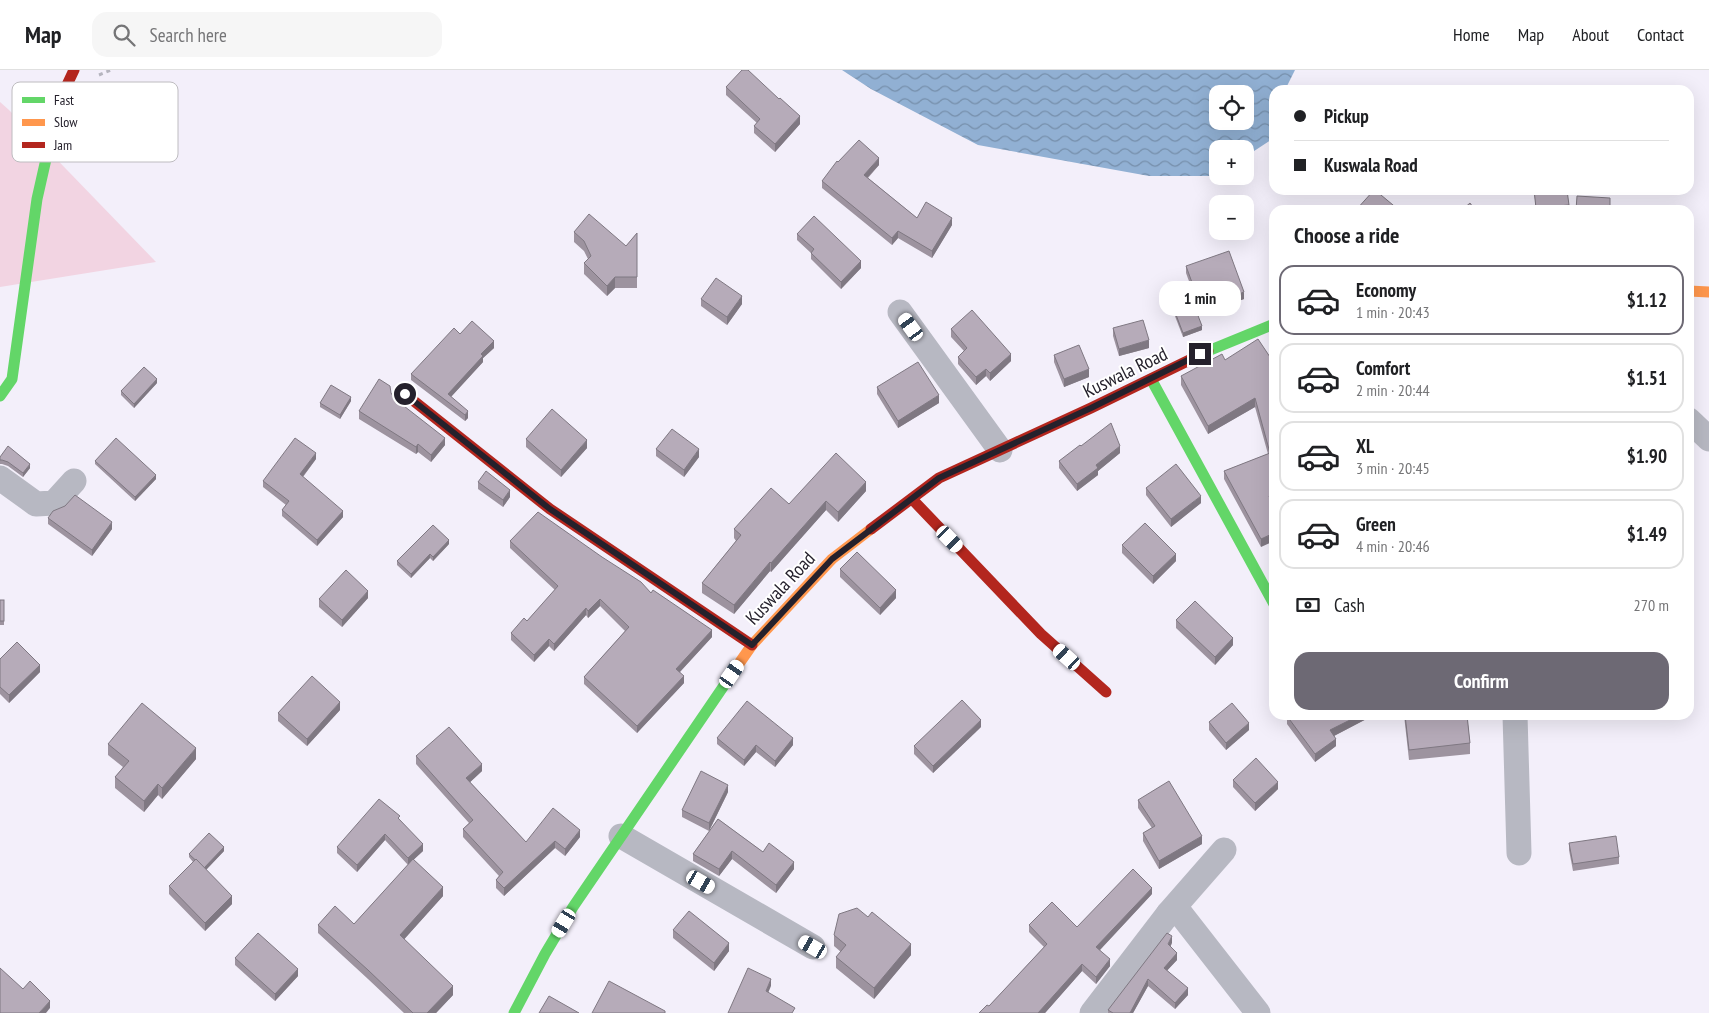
<!DOCTYPE html>
<meta charset="utf-8">
<style>
body{margin:0;font-family:"PT Sans Narrow",sans-serif;background:#f6f6f6;color:#202124;height:100vh;display:flex;flex-direction:column;font-size:19px;white-space:nowrap}
*{box-sizing:border-box;margin:0}
p{font-size:16px;color:#757577}
.icon{flex:none;width:28px;height:28px;fill:none;stroke:currentColor;stroke-width:2;stroke-linecap:round;stroke-linejoin:round}
.map{position:relative;flex:1;overflow:hidden}
.side{position:absolute;left:1269px;top:135px;width:425px;height:515px;display:flex;flex-direction:column;background:#fff;border-radius:15px;box-shadow:0 5px 20px #0002}
.side>*{flex:none}
.hud{position:absolute;left:1269px;top:15px;width:425px;height:110px;border-radius:15px;box-shadow:0 5px 20px #0002;display:grid;align-content:center;height:110px;padding:0 25px;background:#fff}
.fabs{position:absolute;left:1209px;top:15px;display:grid;gap:10px}
.fabs a{display:grid;place-items:center;width:45px;height:45px;border-radius:10px;background:#fff;box-shadow:0 5px 20px #0002;font-size:25px}
.end{position:absolute;width:22px;height:22px;margin:-11px;border:6px solid #25212c;background:#fff;box-shadow:0 0 0 2px #fff}
.from{border-radius:50%}
.bubble{position:absolute;height:35px;border-radius:15px;background:#fff;box-shadow:0 5px 20px #0002;font-size:16px;font-weight:800;line-height:35px;text-align:center}
.car{position:absolute;width:15px;height:30px;margin:-15px -8px;border-radius:6px;box-shadow:0 0 4px 1px #0007;background:linear-gradient(#fff 24%,#345 0 40%,#fff 0 76%,#345 0 86%,#fff 0)}
.hud b{display:flex;align-items:center;gap:18px;height:48px;font-size:19px}
.hud b+b{border-top:1px solid #e0e0e0}
.hud i{width:12px;height:12px;background:#202124}
ul{padding:0;list-style:none}
li{display:flex;align-items:center;gap:15px;height:70px;margin:0 10px 8px;padding:0 15px;border:2px solid #e0e0e0;border-radius:15px}
li div{flex:1}
li b{display:block;font-size:19px}
li em{font-style:normal;font-weight:800}
li.active{border-color:#6d6974}
li>.icon{width:45px;height:45px;stroke-width:1.5}
h2{padding:0 25px;font-size:22px;line-height:60px}
.pay{display:flex;align-items:center;gap:12px;height:55px;padding:0 25px;font-size:19px}
.pay p{margin-inline-start:auto}
.button{display:flex;gap:10px;margin-top:auto;padding:10px 25px}
.button a{flex:1;height:58px;border-radius:15px;background:#6d6974;color:#fff;font-size:20px;font-weight:800;line-height:58px;text-align:center}
header{display:flex;align-items:center;gap:30px;box-sizing:border-box;height:70px;padding:0 25px;background:#fff;border-bottom:1px solid #e0e0e0}
header strong{font-size:24px}
nav{display:flex;gap:28px;margin-inline-start:auto;font-size:18px}
.search{width:350px;height:45px;background:#f6f6f6;display:flex;align-items:center;gap:12px;box-sizing:border-box;padding:0 18px;border-radius:15px;color:#757577;font-size:19px}
.map>svg:first-child{display:block}
</style>
<header>
<strong>Map</strong>
<div class="search"><svg class="icon" aria-label="search" viewBox="0 0 24 24"><circle cx="10" cy="10" r="6"/><path d="M15 15l6 6"/></svg>Search here</div>
<nav><a>Home</a><a>Map</a><a>About</a><a>Contact</a></nav>
</header>
<div class="map">
<svg width="1709" height="943" viewBox="0 0 1709 943">
<defs>
<pattern id="water-waves" width="16" height="10" patternUnits="userSpaceOnUse" patternTransform="scale(1.25)"><rect width="16" height="10" fill="#91b0d3"/><path d="M0 5q4-4 8 0t8 0" fill="none" stroke="#768fab"/></pattern>
</defs>
<rect width="100%" height="100%" fill="#f3effa"/>
<polygon fill="#f2d4e2" points="0,32 9,40 156,192 0,217"/>
<path fill="url(#water-waves)" fill-rule="evenodd" d="M 842,0 L 1295,0 L 1285,20 L 1274,20 L 1274,68 L 1245,87 L 1245,79 L 1218,79 L 1217,106 L 1149,106 L 978,75 L 871,19 ZM 1218,24 L 1245,24 L 1245,51 L 1218,51 Z"/>
<g fill="none" stroke-linecap="round" stroke-linejoin="round">
<polyline stroke="#b5b4be" stroke-width="3" stroke-dasharray="4 4" stroke-linecap="butt" points="99,5 111,0"/>
<g stroke="#b7b8c2" stroke-width="25">
<polyline points="900,242 1000,380"/>
<polyline points="1689,350 1709,369"/>
<polyline points="0,408 36,434 54,433 74,411"/>
<polyline points="1515,645 1519,783"/>
<polyline points="621,766 813,877"/>
<polyline points="1168,844 1180,843 1258,943"/>
<polyline points="1092,943 1168,844 1224,780"/>
</g>
<g stroke="#63d668" stroke-width="11">
<polyline points="1208,281 1274,254"/>
<polyline points="1151,309 1274,534"/>
<polyline points="0,326 12,309 37,129 51,67"/>
<polyline points="514,943 545,884 573,837 738,595"/>
</g>
<g stroke="#ff974d" stroke-width="11">
<polyline points="1689,221 1709,222"/>
<polyline points="738,595 752,575 832,489 871,459"/>
</g>
<g stroke="#b3261e" stroke-width="11">
<polyline points="51,67 58,34 74,0"/>
<polyline points="405,324 550,439 752,575"/>
<polyline points="912,429 1041,564 1106,622"/>
<polyline points="871,459 939,408 1091,338 1208,281"/>
</g>
</g>
<g fill="#9d939f">
<polygon points="726,17 800,54 775,82 754,63 754,56 757,53 726,25"/>
<polygon points="838,92 879,95 868,108 917,148 952,155 932,188 898,168 892,175 822,118 822,111"/>
<polygon points="1534,120 1567,120 1569,140 1536,140"/>
<polygon points="574,162 626,176 637,163 637,218 615,218 607,226 584,204 584,193 588,189 584,181 574,172"/>
<polygon points="797,164 861,198 841,219 811,189 811,183 797,170"/>
<polygon points="1186,196 1244,229 1201,244 1186,203"/>
<polygon points="701,229 742,234 727,255 701,236"/>
<polygon points="1173,237 1202,260 1183,267 1173,241"/>
<polygon points="1113,258 1149,278 1119,286 1113,266"/>
<polygon points="951,259 1011,291 990,311 986,306 976,315 958,294 958,287 964,281 951,267"/>
<polygon points="460,264 494,278 483,288 483,292 451,327 468,348 465,351 411,310 411,304"/>
<polygon points="1054,285 1089,307 1064,317 1054,292"/>
<polygon points="1225,290 1274,293 1272,433 1261,477 1224,409 1224,401 1268,384 1255,337 1208,364 1181,315 1181,306"/>
<polygon points="157,313 134,338 121,325 121,321"/>
<polygon points="877,317 939,333 898,358 877,324"/>
<polygon points="391,323 395,329 445,375 431,392 418,382 416,384 359,349 359,341"/>
<polygon points="351,331 340,349 320,337 320,333"/>
<polygon points="526,369 587,378 561,407 526,377"/>
<polygon points="1081,376 1120,383 1098,401 1098,405 1077,421 1059,398 1059,391"/>
<polygon points="656,379 699,387 684,407 656,386"/>
<polygon points="0,387 30,398 23,407 8,396 2,394 0,394"/>
<polygon points="316,389 303,407 343,447 317,476 282,446 282,440 286,435 263,417 263,411"/>
<polygon points="95,391 156,409 135,431 95,394"/>
<polygon points="478,412 510,427 503,437 478,419"/>
<polygon points="1146,418 1201,433 1171,457 1146,425"/>
<polygon points="866,421 838,452 826,440 771,502 770,501 734,544 702,523 702,513 736,471 734,468 734,459 789,434"/>
<polygon points="65,436 112,459 92,486 48,454 48,448"/>
<polygon points="510,471 651,523 712,567 680,602 684,613 637,663 584,614 584,607 625,561 600,536 588,548 586,545 554,581 549,576 534,592 511,570 511,563 527,551 555,520 510,478"/>
<polygon points="449,474 433,491 430,488 411,508 397,495 397,491"/>
<polygon points="1122,475 1176,491 1153,514 1122,483"/>
<polygon points="840,499 896,528 880,545 840,507"/>
<polygon points="368,528 342,557 319,537 319,529"/>
<rect x="0" y="530" width="4" height="25"/>
<polygon points="1176,550 1233,575 1215,595 1176,558"/>
<polygon points="0,589 40,602 9,633 0,624"/>
<polygon points="340,640 307,676 278,651 278,643"/>
<polygon points="1288,645 1374,645 1334,666 1336,676 1315,692 1287,654 1287,646"/>
<polygon points="1404,645 1467,645 1470,673 1470,684 1409,690"/>
<polygon points="1209,652 1249,660 1226,680 1209,660"/>
<polygon points="981,657 933,703 914,684 914,676"/>
<polygon points="717,668 793,675 775,697 756,682 744,696 717,674"/>
<polygon points="108,674 196,689 162,729 158,725 144,742 115,718 115,707 123,697 108,685"/>
<polygon points="416,686 482,701 470,712 526,772 580,767 565,786 555,778 504,826 496,818 496,810 499,806 463,767 463,759 469,753 416,694"/>
<polygon points="1233,710 1278,719 1255,741 1233,717"/>
<polygon points="728,722 709,761 682,747 682,740"/>
<polygon points="1138,730 1202,774 1159,799 1143,771 1143,763 1152,758 1138,738"/>
<polygon points="718,749 763,782 794,799 776,823 732,789 719,806 693,791 693,784"/>
<polygon points="400,750 423,781 413,790 443,826 404,869 453,925 436,943 404,943 368,909 318,863 318,855 354,854 408,795 385,770 357,802 337,783 337,777"/>
<polygon points="1569,773 1619,787 1619,794 1573,801 1569,780"/>
<polygon points="224,781 206,800 232,834 205,861 169,824 169,816 193,792 189,787 189,784"/>
<polygon points="1152,824 1100,880 1110,896 1096,914 1082,901 1045,943 979,943 989,936 1044,877 1029,862 1029,855 1077,857"/>
<polygon points="673,860 729,881 714,901 673,868"/>
<polygon points="834,865 911,885 874,929 836,898 836,887 841,882 834,876"/>
<polygon points="1172,873 1170,877 1177,890 1167,900 1188,925 1175,939 1148,916 1133,943 1108,943 1108,940"/>
<polygon points="235,888 298,906 275,931 235,895"/>
</g>
<g fill="#7f7882">
<polygon points="800,46 800,54 775,82 775,74"/>
<polygon points="879,88 879,95 864,111 864,105"/>
<polygon points="952,148 952,155 932,188 932,181"/>
<polygon points="898,161 898,168 892,175 892,168"/>
<polygon points="861,191 861,198 841,219 841,212"/>
<polygon points="615,207 615,218 607,226 607,216"/>
<polygon points="1244,222 1244,229 1201,244 1201,237"/>
<polygon points="742,226 742,234 727,255 727,247"/>
<polygon points="1202,256 1202,260 1183,267 1183,263"/>
<polygon points="1149,270 1149,278 1119,286 1119,279"/>
<polygon points="494,271 494,278 483,288 483,292 448,330 448,324 481,284"/>
<polygon points="1011,284 1011,291 990,311 990,303"/>
<polygon points="986,299 986,306 976,315 976,307"/>
<polygon points="1089,299 1089,307 1064,317 1064,309"/>
<polygon points="157,309 157,313 134,338 134,334"/>
<polygon points="939,325 939,333 898,358 898,351"/>
<polygon points="351,327 351,331 340,349 340,345"/>
<polygon points="1255,328 1255,337 1208,364 1208,356"/>
<polygon points="468,341 468,348 465,351 465,345"/>
<polygon points="445,368 445,375 431,392 431,385"/>
<polygon points="587,370 587,378 561,407 561,400"/>
<polygon points="418,374 418,382 416,384 416,377"/>
<polygon points="1120,376 1120,383 1098,401 1098,405 1077,421 1077,414 1096,395"/>
<polygon points="699,379 699,387 684,407 684,400"/>
<polygon points="316,383 316,389 300,410 300,404"/>
<polygon points="30,394 30,398 23,407 23,403"/>
<polygon points="156,405 156,409 135,431 135,427"/>
<polygon points="866,412 866,421 838,452 838,442"/>
<polygon points="510,420 510,427 503,437 503,430"/>
<polygon points="1274,424 1274,433 1269,435 1269,426"/>
<polygon points="1201,426 1201,433 1171,457 1171,449"/>
<polygon points="826,431 826,440 771,502 771,493"/>
<polygon points="343,441 343,447 317,476 317,470"/>
<polygon points="112,452 112,459 92,486 92,480"/>
<polygon points="1274,463 1274,471 1261,477 1261,469"/>
<polygon points="449,470 449,474 433,491 433,487"/>
<polygon points="430,484 430,488 411,508 411,504"/>
<polygon points="1176,484 1176,491 1153,514 1153,506"/>
<polygon points="770,492 770,501 734,544 734,535"/>
<polygon points="896,520 896,528 880,545 880,538"/>
<polygon points="368,521 368,528 342,557 342,550"/>
<polygon points="600,529 600,536 588,548 588,541"/>
<polygon points="586,538 586,545 554,581 554,574"/>
<polygon points="712,560 712,567 676,606 676,599"/>
<polygon points="1233,568 1233,575 1215,595 1215,587"/>
<polygon points="549,569 549,576 534,592 534,585"/>
<polygon points="40,595 40,602 9,633 9,625"/>
<polygon points="684,606 684,613 637,663 637,656"/>
<polygon points="340,632 340,640 307,676 307,669"/>
<polygon points="1360,645 1374,645 1330,668 1330,660"/>
<polygon points="981,650 981,657 933,703 933,696"/>
<polygon points="1249,653 1249,660 1226,680 1226,673"/>
<polygon points="793,668 793,675 775,697 775,691"/>
<polygon points="1336,669 1336,676 1315,692 1315,684"/>
<polygon points="756,675 756,682 744,696 744,690"/>
<polygon points="196,678 196,689 162,729 162,718"/>
<polygon points="482,694 482,701 466,716 466,708"/>
<polygon points="1278,712 1278,719 1255,741 1255,733"/>
<polygon points="158,714 158,725 144,742 144,731"/>
<polygon points="728,715 728,722 709,761 709,753"/>
<polygon points="580,760 580,767 565,786 565,779"/>
<polygon points="385,764 385,770 357,802 357,795"/>
<polygon points="1202,766 1202,774 1159,799 1159,791"/>
<polygon points="555,771 555,778 504,826 504,818"/>
<polygon points="423,774 423,781 408,795 408,788"/>
<polygon points="224,777 224,781 204,802 204,798"/>
<polygon points="732,781 732,789 719,806 719,799"/>
<polygon points="794,792 794,799 776,823 776,815"/>
<polygon points="443,817 443,826 400,874 400,865"/>
<polygon points="1152,818 1152,824 1096,884 1096,877"/>
<polygon points="232,826 232,834 205,861 205,853"/>
<polygon points="1172,866 1172,873 1168,881 1168,874"/>
<polygon points="729,873 729,881 714,901 714,893"/>
<polygon points="911,874 911,885 874,929 874,918"/>
<polygon points="1177,883 1177,890 1164,904 1164,898"/>
<polygon points="1110,889 1110,896 1096,914 1096,907"/>
<polygon points="1082,894 1082,901 1045,943 1038,943"/>
<polygon points="298,899 298,906 275,931 275,924"/>
<polygon points="771,909 771,916 766,928 766,921"/>
<polygon points="1148,909 1148,916 1133,943 1130,943"/>
<polygon points="453,916 453,925 436,943 427,943"/>
<polygon points="1188,918 1188,925 1175,939 1175,933"/>
<polygon points="50,931 50,938 46,943 39,943"/>
</g>
<g fill="#b6abb9" stroke="#7f7882">
<polygon points="742,0 748,0 779,29 780,28 800,46 775,74 754,56 760,49 726,17"/>
<polygon points="859,70 879,88 864,105 917,148 926,132 952,148 932,181 898,161 892,168 822,111 837,91 838,92"/>
<polygon points="1374,120 1375,120 1399,140 1356,140"/>
<polygon points="1534,120 1567,120 1569,135 1536,138"/>
<polygon points="1577,126 1610,128 1610,140 1576,140"/>
<polygon points="1470,133 1475,140 1462,140"/>
<polygon points="1650,137 1670,139 1670,140 1649,140"/>
<polygon points="589,144 626,176 637,163 637,207 615,207 607,216 584,193 591,186 584,171 574,162"/>
<polygon points="814,146 861,191 841,212 811,183 814,179 797,164"/>
<polygon points="1229,181 1244,222 1201,237 1186,196"/>
<polygon points="716,208 742,226 727,247 701,229"/>
<polygon points="1192,230 1202,256 1183,263 1173,237"/>
<polygon points="972,240 1011,284 990,303 986,299 976,307 958,287 967,278 951,259"/>
<polygon points="1143,250 1149,270 1119,279 1113,258"/>
<polygon points="472,251 494,271 481,284 483,286 448,324 468,341 465,345 411,304 454,258 460,264"/>
<polygon points="1258,269 1274,293 1274,424 1269,426 1274,438 1274,463 1261,469 1224,401 1270,383 1255,328 1208,356 1181,306 1222,284 1225,290"/>
<polygon points="1079,275 1089,299 1064,309 1054,285"/>
<polygon points="918,292 939,325 898,351 877,317"/>
<polygon points="144,297 157,309 134,334 121,321"/>
<polygon points="379,309 390,316 391,323 395,329 445,368 431,385 418,374 416,377 359,341"/>
<polygon points="331,315 351,327 340,345 320,333"/>
<polygon points="552,339 587,370 561,400 526,369"/>
<polygon points="1111,353 1120,376 1096,395 1098,398 1077,414 1059,391 1080,375 1081,376"/>
<polygon points="672,359 699,379 684,400 656,379"/>
<polygon points="116,368 156,405 135,427 95,391"/>
<polygon points="295,368 316,383 300,404 343,441 317,470 282,440 289,431 263,411"/>
<polygon points="8,376 30,394 23,403 8,392 2,390 0,390 0,387"/>
<polygon points="836,383 866,412 838,442 826,431 771,493 770,492 734,535 702,513 741,465 734,459 771,418 789,434"/>
<polygon points="1176,394 1201,426 1171,449 1146,418"/>
<polygon points="486,401 510,420 503,430 478,412"/>
<polygon points="75,425 112,452 92,480 48,448 53,441 65,436"/>
<polygon points="538,442 602,487 641,512 651,523 653,520 712,560 676,599 684,606 637,656 584,607 629,557 600,529 588,541 586,538 554,574 549,569 534,585 511,563 524,548 527,551 558,516 510,471"/>
<polygon points="1145,453 1176,484 1153,506 1122,475"/>
<polygon points="433,455 449,470 433,487 430,484 411,504 397,491"/>
<polygon points="857,482 896,520 880,538 840,499"/>
<polygon points="346,500 368,521 342,550 319,529"/>
<rect x="0" y="530" width="4" height="21"/>
<polygon points="1195,531 1233,568 1215,587 1176,550"/>
<polygon points="17,572 40,595 9,625 0,617 0,589"/>
<polygon points="312,606 340,632 307,669 278,643"/>
<polygon points="962,630 981,650 933,696 914,676"/>
<polygon points="747,631 793,668 775,691 756,675 744,690 717,668"/>
<polygon points="142,633 196,678 162,718 158,714 144,731 115,707 129,691 108,674"/>
<polygon points="1232,633 1249,653 1226,673 1209,652"/>
<polygon points="1288,645 1360,645 1330,660 1336,669 1315,684 1287,646"/>
<polygon points="1405,645 1467,645 1470,673 1409,680"/>
<polygon points="449,657 482,694 466,708 526,772 553,738 580,760 565,779 555,771 504,818 496,810 503,802 463,759 473,750 416,686"/>
<polygon points="1256,688 1278,712 1255,733 1233,710"/>
<polygon points="701,701 728,715 709,753 682,740"/>
<polygon points="1169,711 1202,766 1159,791 1143,763 1155,756 1138,730"/>
<polygon points="379,729 400,746 398,748 423,774 408,788 385,764 357,795 337,777"/>
<polygon points="718,749 763,782 769,773 794,792 776,815 732,781 719,799 693,784"/>
<polygon points="209,763 224,777 204,798 189,784"/>
<polygon points="1616,766 1619,787 1573,794 1569,773"/>
<polygon points="196,789 232,826 205,853 169,816"/>
<polygon points="413,789 443,817 400,865 453,916 427,943 413,943 368,900 318,855 335,836 354,854"/>
<polygon points="1133,799 1152,818 1096,877 1110,889 1096,907 1082,894 1038,943 979,943 987,935 989,936 1047,874 1029,855 1052,832 1077,857"/>
<polygon points="857,838 868,847 872,842 911,874 874,918 836,887 846,875 834,865 839,844"/>
<polygon points="689,841 729,873 714,893 673,860"/>
<polygon points="258,863 298,899 275,924 235,888"/>
<polygon points="1167,863 1172,866 1168,874 1177,883 1164,898 1188,918 1175,933 1148,909 1130,943 1113,943 1108,940"/>
<polygon points="0,898 23,919 30,911 50,931 39,943 0,943"/>
<polygon points="748,898 771,909 766,921 795,938 792,943 728,943"/>
<polygon points="609,911 665,941 665,943 592,943"/>
<polygon points="549,926 579,943 539,943"/>
</g>
<g fill="none" stroke-linecap="round" stroke-linejoin="round">
<polyline stroke="#25212c" stroke-width="6" points="405,324 550,439 752,575 832,489 939,408 1091,338 1200,284"/>
</g>
<g text-anchor="middle" dominant-baseline="central" stroke-width="4" stroke-linejoin="round" paint-order="stroke">
<g font-size="19" fill="#25212c" stroke="#fff">
<text transform="translate(1125 302) rotate(-26)">Kuswala Road</text>
<text transform="translate(780 518) rotate(-47)">Kuswala Road</text>
</g>
</g>
<rect x="12" y="12" width="166" height="80" rx="8" fill="#fff" stroke="#bebcc0" stroke-width="1"/>
<rect x="22" y="27" width="23" height="6" fill="#63d668"/>
<rect x="22" y="49" width="23" height="7" fill="#ff974d"/>
<rect x="22" y="72" width="23" height="6" fill="#b3261e"/>
<g font-size="14" fill="#25212c">
<text x="54" y="35">Fast</text>
<text x="54" y="57">Slow</text>
<text x="54" y="80">Jam</text>
</g>
</svg>
<div class="fabs">
<a><svg class="icon" aria-label="locate" viewBox="0 0 24 24"><circle cx="12" cy="12" r="6"/><path d="M12 2v4M12 18v4M2 12h4M18 12h4"/></svg></a>
<a>+</a>
<a>−</a>
</div>
<i class="end from" style="left:405px;top:324px"></i>
<i class="end" style="left:1200px;top:284px"></i>
<div class="bubble" style="left:1159px;top:211px;width:82px">1 min</div>
<i class="car" style="left:911px;top:257px;rotate:324deg"></i>
<i class="car" style="left:950px;top:469px;rotate:136deg"></i>
<i class="car" style="left:1067px;top:587px;rotate:312deg"></i>
<i class="car" style="left:732px;top:604px;rotate:35deg"></i>
<i class="car" style="left:701px;top:812px;rotate:120deg"></i>
<i class="car" style="left:564px;top:853px;rotate:211deg"></i>
<i class="car" style="left:813px;top:877px;rotate:300deg"></i>
<div class="hud">
<b><i class="from"></i>Pickup</b>
<b><i></i>Kuswala Road</b>
</div>
<section class="side">
<h2>Choose a ride</h2>
<ul>
<li class="active"><svg class="icon" aria-label="car" viewBox="0 0 24 24"><path d="M5 17H2v-5l4-1 3-4h7l3 4 3 1v5h-3M9 17h6M6 11h13"/><circle cx="7" cy="17" r="2"/><circle cx="17" cy="17" r="2"/></svg><div><b>Economy</b><p>1 min · 20:43</p></div><em>$1.12</em></li>
<li><svg class="icon" aria-label="car" viewBox="0 0 24 24"><path d="M5 17H2v-5l4-1 3-4h7l3 4 3 1v5h-3M9 17h6M6 11h13"/><circle cx="7" cy="17" r="2"/><circle cx="17" cy="17" r="2"/></svg><div><b>Comfort</b><p>2 min · 20:44</p></div><em>$1.51</em></li>
<li><svg class="icon" aria-label="car" viewBox="0 0 24 24"><path d="M5 17H2v-5l4-1 3-4h7l3 4 3 1v5h-3M9 17h6M6 11h13"/><circle cx="7" cy="17" r="2"/><circle cx="17" cy="17" r="2"/></svg><div><b>XL</b><p>3 min · 20:45</p></div><em>$1.90</em></li>
<li><svg class="icon" aria-label="car" viewBox="0 0 24 24"><path d="M5 17H2v-5l4-1 3-4h7l3 4 3 1v5h-3M9 17h6M6 11h13"/><circle cx="7" cy="17" r="2"/><circle cx="17" cy="17" r="2"/></svg><div><b>Green</b><p>4 min · 20:46</p></div><em>$1.49</em></li>
</ul>
<div class="pay"><svg class="icon" aria-label="cash" viewBox="0 0 24 24"><path d="M3 7h18v10H3z"/><circle cx="12" cy="12" r="2"/></svg>Cash<p>270 m</p></div>
<div class="button"><a>Confirm</a></div>
</section>
</div>
